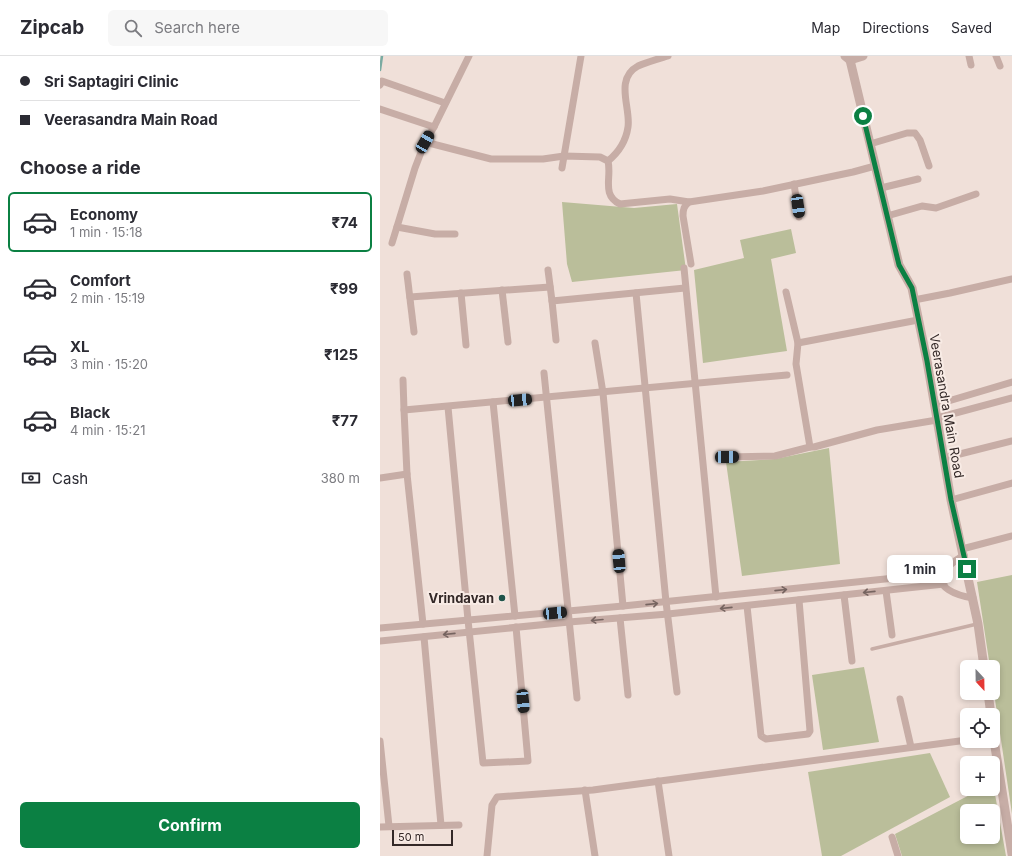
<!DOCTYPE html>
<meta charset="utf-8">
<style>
body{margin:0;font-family:Inter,sans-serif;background:#f7f7f7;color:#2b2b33;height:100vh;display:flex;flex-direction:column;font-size:15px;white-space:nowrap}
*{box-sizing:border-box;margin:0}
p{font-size:13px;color:#7c7c81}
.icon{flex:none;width:22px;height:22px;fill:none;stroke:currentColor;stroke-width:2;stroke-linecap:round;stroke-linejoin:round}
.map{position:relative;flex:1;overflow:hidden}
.details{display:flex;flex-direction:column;background:#fff;width:380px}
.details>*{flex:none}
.banner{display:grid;align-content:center;height:88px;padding:0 20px;background:#fff}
.needle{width:26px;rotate:158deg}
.controls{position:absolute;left:580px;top:604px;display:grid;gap:8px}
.controls a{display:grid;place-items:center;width:40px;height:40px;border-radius:6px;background:#fff;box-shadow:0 2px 6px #0003;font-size:20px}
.scale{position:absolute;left:12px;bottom:10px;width:61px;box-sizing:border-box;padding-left:4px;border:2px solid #332827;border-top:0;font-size:11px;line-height:14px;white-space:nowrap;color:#332827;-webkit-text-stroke:3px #f8ebe5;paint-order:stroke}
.end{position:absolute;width:18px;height:18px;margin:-9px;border:5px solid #0b8043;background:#fff;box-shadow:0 0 0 2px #fff}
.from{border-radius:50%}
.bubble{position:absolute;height:28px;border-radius:6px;background:#fff;box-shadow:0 2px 6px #0003;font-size:13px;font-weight:700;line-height:28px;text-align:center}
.car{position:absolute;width:12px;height:24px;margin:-12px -6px;border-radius:5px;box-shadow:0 0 3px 1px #0007;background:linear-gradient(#222 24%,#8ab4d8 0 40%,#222 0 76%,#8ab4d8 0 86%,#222 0)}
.banner b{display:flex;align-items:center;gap:14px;height:38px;font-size:15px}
.banner b+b{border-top:1px solid #e1e1e2}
.banner i{width:10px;height:10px;background:#2b2b33}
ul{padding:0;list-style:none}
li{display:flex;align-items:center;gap:12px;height:60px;margin:0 8px 6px;padding:0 12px;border:2px solid transparent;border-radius:6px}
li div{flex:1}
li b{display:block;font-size:15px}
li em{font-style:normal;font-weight:700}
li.current{border-color:#0b8043}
li>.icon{width:36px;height:36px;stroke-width:1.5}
h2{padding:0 20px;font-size:18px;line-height:48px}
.pay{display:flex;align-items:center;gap:10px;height:44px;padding:0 20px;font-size:15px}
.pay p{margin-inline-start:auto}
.cta{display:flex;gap:8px;margin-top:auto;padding:8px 20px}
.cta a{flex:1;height:46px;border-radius:6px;background:#0b8043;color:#fff;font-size:16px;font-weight:700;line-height:46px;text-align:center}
header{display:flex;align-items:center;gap:24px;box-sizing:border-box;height:56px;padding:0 20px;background:#fff;border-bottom:1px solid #e1e1e2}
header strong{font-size:19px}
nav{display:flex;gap:22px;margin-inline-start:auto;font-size:14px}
.search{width:280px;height:36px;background:#f7f7f7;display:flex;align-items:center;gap:10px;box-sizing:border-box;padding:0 14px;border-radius:6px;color:#7c7c81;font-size:15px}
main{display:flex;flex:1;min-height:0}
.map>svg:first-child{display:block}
</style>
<header>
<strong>Zipcab</strong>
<div class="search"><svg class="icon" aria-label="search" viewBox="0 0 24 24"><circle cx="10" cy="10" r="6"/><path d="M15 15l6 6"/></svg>Search here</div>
<nav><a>Map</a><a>Directions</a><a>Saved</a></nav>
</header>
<main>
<section class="details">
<div class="banner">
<b><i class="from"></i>Sri Saptagiri Clinic</b>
<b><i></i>Veerasandra Main Road</b>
</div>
<h2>Choose a ride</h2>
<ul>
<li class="current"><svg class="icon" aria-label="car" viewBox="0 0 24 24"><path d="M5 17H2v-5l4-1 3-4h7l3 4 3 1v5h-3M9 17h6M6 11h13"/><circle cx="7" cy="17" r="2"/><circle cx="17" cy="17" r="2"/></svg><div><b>Economy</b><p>1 min · 15:18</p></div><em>₹74</em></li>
<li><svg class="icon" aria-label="car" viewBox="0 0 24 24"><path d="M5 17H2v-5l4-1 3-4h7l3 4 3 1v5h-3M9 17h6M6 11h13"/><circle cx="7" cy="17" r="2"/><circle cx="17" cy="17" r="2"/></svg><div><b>Comfort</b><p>2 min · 15:19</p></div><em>₹99</em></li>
<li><svg class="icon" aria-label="car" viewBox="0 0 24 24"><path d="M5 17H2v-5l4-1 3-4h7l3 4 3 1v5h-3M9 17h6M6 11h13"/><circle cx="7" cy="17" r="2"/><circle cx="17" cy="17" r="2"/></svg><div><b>XL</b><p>3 min · 15:20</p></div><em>₹125</em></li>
<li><svg class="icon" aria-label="car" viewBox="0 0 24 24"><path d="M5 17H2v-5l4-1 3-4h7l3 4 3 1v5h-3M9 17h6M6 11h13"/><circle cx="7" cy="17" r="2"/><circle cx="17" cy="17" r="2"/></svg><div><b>Black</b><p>4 min · 15:21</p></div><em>₹77</em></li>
</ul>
<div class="pay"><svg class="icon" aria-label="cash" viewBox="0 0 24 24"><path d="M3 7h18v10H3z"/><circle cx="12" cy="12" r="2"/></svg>Cash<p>380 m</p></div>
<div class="cta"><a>Confirm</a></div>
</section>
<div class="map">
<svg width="632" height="800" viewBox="0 0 632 800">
<rect width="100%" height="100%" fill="#f0e0d9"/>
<g fill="#babe9a" fill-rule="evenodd">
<polygon points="182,146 254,152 297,148 306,214 192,226 187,208"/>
<polygon points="411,173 416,197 391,203 407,295 323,307 314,214 364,202 360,184"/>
<polygon points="449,392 460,508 362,520 346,406 395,403"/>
<polygon points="632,519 632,758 613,630 613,611 610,611 597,526"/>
<polygon points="484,611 499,686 443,694 432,619"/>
<polygon points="550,697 570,741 461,800 442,800 428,716"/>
<path d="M 613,727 L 626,800 L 522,800 L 515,778 L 601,733 L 613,733 ZM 587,755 L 613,755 L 613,781 L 587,781 Z"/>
</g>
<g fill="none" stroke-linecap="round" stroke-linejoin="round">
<polyline stroke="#7aaba2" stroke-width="2.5" points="0,14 2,0"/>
<polyline stroke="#c7ada6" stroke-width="3.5" points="492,593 597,568"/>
<g stroke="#c7ada6" stroke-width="7">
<polyline points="589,0 591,9"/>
<polyline points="616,0 620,10"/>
<polyline points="0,29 2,25 65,47"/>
<polyline points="0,53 54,71 89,0"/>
<path d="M 54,71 L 45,86 L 111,103 L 163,103 L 184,100 L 220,101 L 228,105 C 232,121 221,139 240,148 L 290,143 L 309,146"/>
<polyline points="490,88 527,77 535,77 540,84 549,110"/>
<path d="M 228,105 C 239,96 246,85 248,71 C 251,52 234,23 258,10 C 267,6 278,3 288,0"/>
<polyline points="182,112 201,0"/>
<polyline points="414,128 419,161"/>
<polyline points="501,132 538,123"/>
<polyline points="507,160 542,150 556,152 596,138"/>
<polyline points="17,171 55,178 75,178"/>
<polyline points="12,187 35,112 45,86"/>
<path d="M 311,208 L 303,160 C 303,153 304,150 309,146 L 383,135 L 473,116 L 495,110"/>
<polyline points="304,212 336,541"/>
<polyline points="168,214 172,245"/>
<polyline points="27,218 34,276"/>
<polyline points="122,234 128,286"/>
<polyline points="406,236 418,287 416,308 430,391 434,391 497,374 557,364"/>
<polyline points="81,237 86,289"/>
<polyline points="256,237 286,546 297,636"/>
<polyline points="30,241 170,231"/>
<polyline points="534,244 570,237 632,223"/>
<polyline points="176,284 172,245 305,232"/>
<polyline points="215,287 223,337 243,550"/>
<polyline points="418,287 538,264"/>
<polyline points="164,317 197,642"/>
<polyline points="23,324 24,354"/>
<polyline points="113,346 135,560"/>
<polyline points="555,349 632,326"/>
<polyline points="68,351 88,564 103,707 148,705 136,571"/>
<polyline points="557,362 632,342"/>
<polyline points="347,401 395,400 430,391"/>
<polyline points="564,402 632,385"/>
<polyline points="27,418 43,568"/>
<polyline points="0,422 27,418 24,354 407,319"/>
<polyline points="571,444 632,427"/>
<polyline points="582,493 632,480"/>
<path d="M 584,499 C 578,503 571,507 566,513 C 550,532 580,540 593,542"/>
<polyline points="506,535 512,579"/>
<polyline points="464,539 472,605"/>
<polyline points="367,550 381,680 386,683 428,678 430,675 419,544"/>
<polyline points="240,562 248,639"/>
<polyline points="0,572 243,550 563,517"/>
<polyline points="44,581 61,769"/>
<polyline points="0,585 189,566 288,558 564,528"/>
<polyline points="520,643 531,691"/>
<polyline points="0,685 9,770"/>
<polyline points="278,725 289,800"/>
<polyline points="205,734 215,800"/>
<polyline points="0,771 79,769"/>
<polyline points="512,781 518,800"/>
<polyline points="107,800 112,749 117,741 213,734 587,684"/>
</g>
<g stroke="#c7ada6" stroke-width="9">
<polyline points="465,0 470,4 483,0"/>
<polyline points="470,4 519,209 532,232 547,305 571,444 598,568 604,611"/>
<polyline points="608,637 611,659"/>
<polyline points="613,678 632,798"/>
</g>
</g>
<defs><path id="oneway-shaft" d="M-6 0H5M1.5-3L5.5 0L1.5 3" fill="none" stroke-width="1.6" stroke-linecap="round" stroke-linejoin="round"/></defs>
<g stroke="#766460">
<use href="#oneway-shaft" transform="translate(401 534) rotate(-6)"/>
<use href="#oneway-shaft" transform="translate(489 536) rotate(174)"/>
<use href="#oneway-shaft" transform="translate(272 548) rotate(-6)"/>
<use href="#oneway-shaft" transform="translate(346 552) rotate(174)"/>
<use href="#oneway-shaft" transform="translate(217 564) rotate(175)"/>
<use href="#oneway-shaft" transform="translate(69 578) rotate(174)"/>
</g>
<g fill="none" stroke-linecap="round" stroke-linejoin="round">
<polyline stroke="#0b8043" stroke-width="5" points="483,60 519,209 532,232 547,305 571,444 587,513"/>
</g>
<circle fill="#1e534a" stroke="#f8ebe5" stroke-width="1.5" cx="122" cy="542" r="4"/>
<g text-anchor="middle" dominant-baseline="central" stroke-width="4" stroke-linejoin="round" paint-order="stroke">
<g font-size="13" fill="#332827" stroke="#f8ebe5">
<text transform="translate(567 350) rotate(80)">Veerasandra Main Road</text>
</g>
<g font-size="13" font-weight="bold" fill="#332827" stroke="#f8ebe5" text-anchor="end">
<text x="114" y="542">Vrindavan</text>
</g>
</g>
</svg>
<div class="controls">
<a><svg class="needle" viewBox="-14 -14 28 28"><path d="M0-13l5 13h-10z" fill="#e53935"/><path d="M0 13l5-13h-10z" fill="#7c7c81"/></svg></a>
<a><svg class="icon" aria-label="locate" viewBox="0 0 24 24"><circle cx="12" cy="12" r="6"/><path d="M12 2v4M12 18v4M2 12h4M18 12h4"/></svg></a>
<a>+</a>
<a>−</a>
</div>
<div class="scale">50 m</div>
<i class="end from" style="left:483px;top:60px"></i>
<i class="end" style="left:587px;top:513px"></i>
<div class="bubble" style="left:507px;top:499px;width:66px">1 min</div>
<i class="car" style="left:45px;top:86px;rotate:30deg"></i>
<i class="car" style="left:418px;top:150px;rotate:172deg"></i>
<i class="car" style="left:140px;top:344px;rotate:85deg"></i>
<i class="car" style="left:347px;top:401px;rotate:89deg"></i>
<i class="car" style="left:239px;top:505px;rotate:355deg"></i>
<i class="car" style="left:175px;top:557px;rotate:85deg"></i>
<i class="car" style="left:143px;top:645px;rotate:175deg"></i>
</div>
</main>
